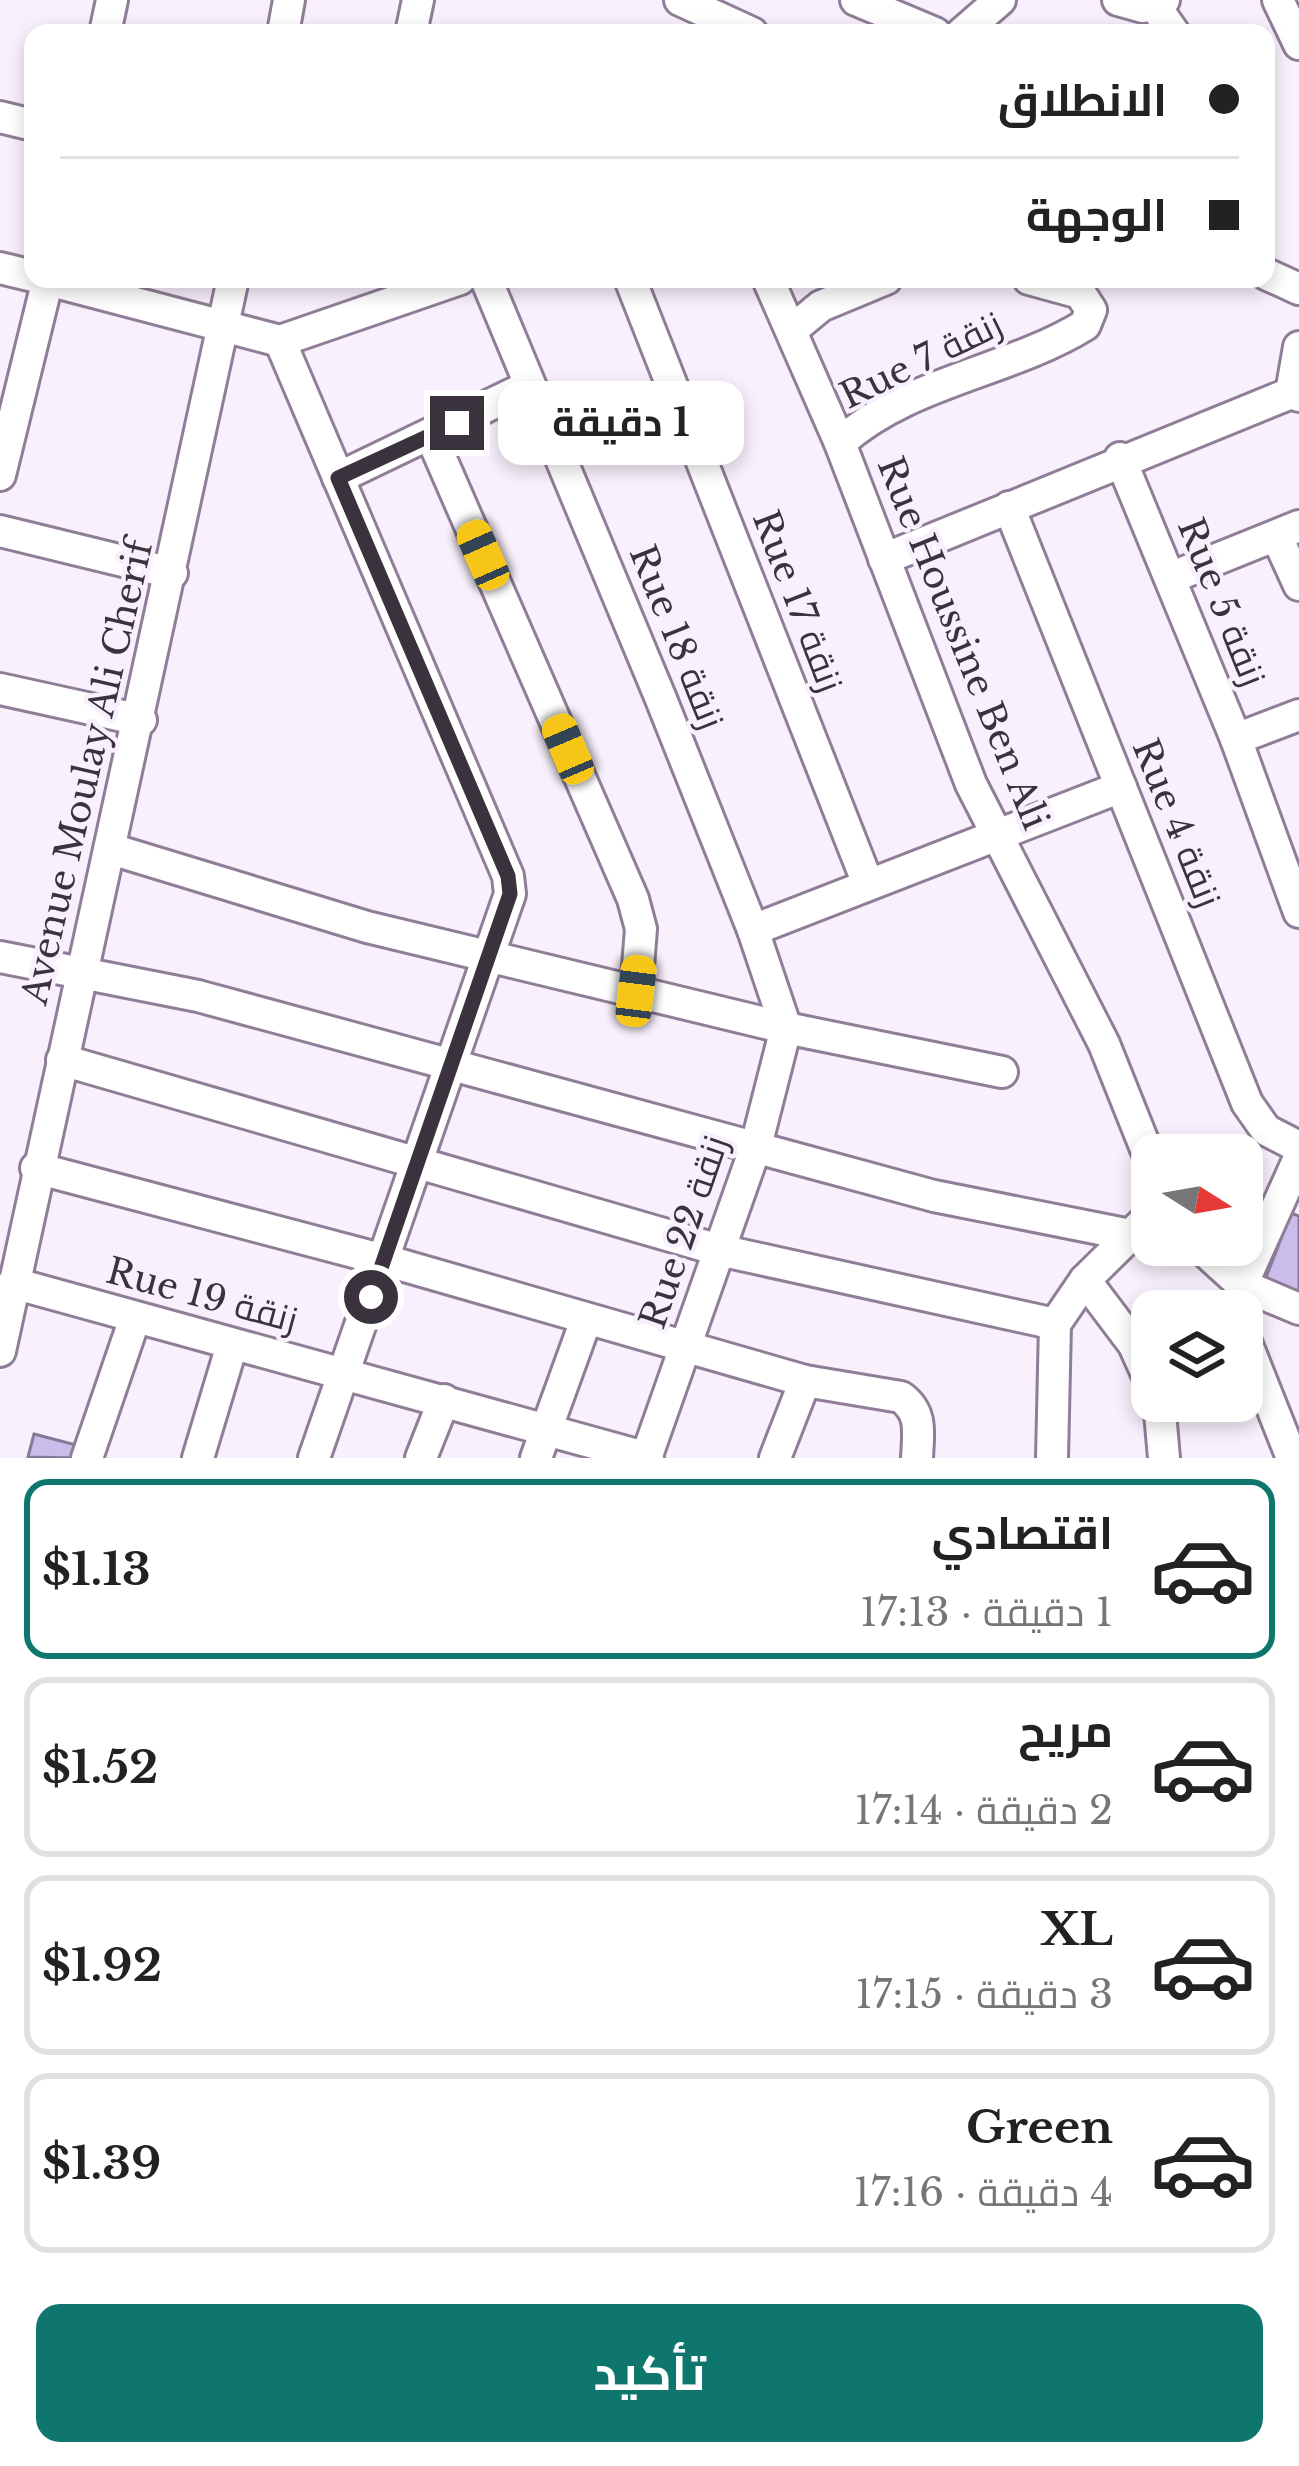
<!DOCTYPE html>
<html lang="ar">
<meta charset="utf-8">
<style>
body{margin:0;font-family:"Libre Baskerville",Cairo,serif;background:#f6f6f6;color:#222;direction:rtl;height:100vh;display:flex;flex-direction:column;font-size:45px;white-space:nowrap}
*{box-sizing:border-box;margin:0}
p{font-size:39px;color:#767676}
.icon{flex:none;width:66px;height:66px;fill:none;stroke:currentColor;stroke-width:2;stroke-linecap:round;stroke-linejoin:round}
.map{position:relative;height:1458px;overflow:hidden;direction:ltr}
.sheet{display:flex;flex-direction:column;background:#fff;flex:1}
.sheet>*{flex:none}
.banner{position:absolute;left:24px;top:24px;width:1251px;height:264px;border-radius:24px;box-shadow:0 6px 18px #0003;direction:rtl;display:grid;align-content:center;height:264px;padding:0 36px;background:#fff}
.needle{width:78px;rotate:101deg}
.fabs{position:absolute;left:1131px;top:1134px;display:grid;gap:24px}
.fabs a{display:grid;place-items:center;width:132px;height:132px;border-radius:24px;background:#fff;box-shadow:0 6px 18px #0003;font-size:60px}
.end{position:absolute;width:54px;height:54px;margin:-27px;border:15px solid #3a323d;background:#fff;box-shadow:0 0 0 6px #fff}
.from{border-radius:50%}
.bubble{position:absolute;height:84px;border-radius:24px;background:#fff;box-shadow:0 6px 18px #0003;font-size:39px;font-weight:700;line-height:84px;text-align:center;direction:rtl}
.car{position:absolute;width:36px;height:72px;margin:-36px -18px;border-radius:15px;box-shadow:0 0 9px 3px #0007;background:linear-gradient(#f5c518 24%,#345 0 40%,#f5c518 0 76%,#345 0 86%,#f5c518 0)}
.banner b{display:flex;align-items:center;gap:42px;height:114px;font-size:45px}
.banner b+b{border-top:3px solid #e0e0e0}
.banner i{width:30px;height:30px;background:#222}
ul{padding:21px 0 0;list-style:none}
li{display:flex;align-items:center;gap:36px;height:180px;margin:0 24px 18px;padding:0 12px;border:6px solid #e0e0e0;border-radius:24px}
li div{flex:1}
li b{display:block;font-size:45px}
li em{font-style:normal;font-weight:700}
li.current{border-color:#0f766e}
li>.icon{width:108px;height:108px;stroke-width:1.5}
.primary-button{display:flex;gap:24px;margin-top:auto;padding:24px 36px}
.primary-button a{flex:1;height:138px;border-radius:24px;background:#0f766e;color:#fff;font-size:48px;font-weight:700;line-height:138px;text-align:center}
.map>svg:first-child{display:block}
</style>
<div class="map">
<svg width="1299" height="1458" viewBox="0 0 1299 1458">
<rect width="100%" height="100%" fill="#f8f0fc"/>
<g fill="#cabdec" stroke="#837b98" stroke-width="3">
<polygon points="1291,1213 1299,1216 1299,1293 1265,1280"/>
<polygon points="34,1434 80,1446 77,1458 28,1457"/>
</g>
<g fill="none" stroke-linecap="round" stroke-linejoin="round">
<g stroke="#907d97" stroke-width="36">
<g id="minor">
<polyline points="680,0 752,33"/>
<polyline points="856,0 935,33"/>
<polyline points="1118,0 1143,7 1164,0"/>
<polyline points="1278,0 1299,44"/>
<polyline points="1155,6 1174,33"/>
<polyline points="105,33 112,0"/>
<polyline points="283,33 289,0"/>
<polyline points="411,33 418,0"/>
<polyline points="962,33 1000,0"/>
<polyline points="0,117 33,125"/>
<polyline points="0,268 33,276"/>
<polyline points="1266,274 1299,289"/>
<polyline points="44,279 280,341 460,279"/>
<polyline points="486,279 661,699 753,930 786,1028 756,1146 646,1458"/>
<polyline points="630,279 868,884"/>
<polyline points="768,279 840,443 971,784 1104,1044 1152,1164"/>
<polyline points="792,330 821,306 886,279"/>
<polyline points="280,341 508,876 510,894 314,1458"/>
<polyline points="1291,393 1299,347"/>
<polyline points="431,436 633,899 641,929 636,991"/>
<path d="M 840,443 C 908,381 1009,372 1085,325 L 1091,310 L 1080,293 L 1029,279"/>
<polyline points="1120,458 1236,739 1299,912"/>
<polyline points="0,475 48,279"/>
<polyline points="338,478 529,386"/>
<polyline points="1009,507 1247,1103 1266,1130 1299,1147"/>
<polyline points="0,531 172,573"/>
<polyline points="1277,537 1299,585"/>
<polyline points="884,559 1291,393 1299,396"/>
<polyline points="1170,578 1299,526"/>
<polyline points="0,689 141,720"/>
<polyline points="1236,739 1299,715"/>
<polyline points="111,849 367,927 786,1028 1002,1072"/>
<polyline points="753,930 1121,787"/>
<polyline points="0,957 198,996 934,1196 1130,1235"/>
<polyline points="62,1060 719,1250 1055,1324"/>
<path d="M 36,1168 L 384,1260 L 805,1381 L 901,1397 C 923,1413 918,1434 917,1458"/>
<polyline points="1198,1245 1242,1285 1299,1309"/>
<polyline points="1085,1280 1134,1345 1152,1385"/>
<polyline points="13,1283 648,1458"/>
<polyline points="1242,1285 1299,1158"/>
<polyline points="1242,1332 1292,1458"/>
<polyline points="0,1351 233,279"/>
<polyline points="1159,1401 1164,1458"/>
<polyline points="87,1458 135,1318"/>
<polyline points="198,1458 232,1345"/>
<polyline points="421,1458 444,1400"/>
<polyline points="536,1458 586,1320"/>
<polyline points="775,1458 805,1381"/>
<polyline points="1052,1458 1055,1324 1085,1280 1152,1214"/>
</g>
</g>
<use href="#minor" stroke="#fff" stroke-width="30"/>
</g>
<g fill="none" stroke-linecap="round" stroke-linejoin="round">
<polyline stroke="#3a323d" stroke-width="15" points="371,1297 510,894 508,876 338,478 457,423"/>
</g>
<g text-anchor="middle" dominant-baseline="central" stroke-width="9" stroke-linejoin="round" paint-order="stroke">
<g font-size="36" fill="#3a323d" stroke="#f8f0fc">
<text transform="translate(921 360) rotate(-26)">Rue 7 زنقة</text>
<text transform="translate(798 601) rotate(69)">Rue 17 زنقة</text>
<text transform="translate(1222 602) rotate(68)">Rue 5 زنقة</text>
<text transform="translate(677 637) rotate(68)">Rue 18 زنقة</text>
<text transform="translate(963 643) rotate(68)">Rue Houssine Ben Ali</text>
<text transform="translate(87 772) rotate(-77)">Avenue Moulay Ali Cherif</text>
<text transform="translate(1177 823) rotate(68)">Rue 4 زنقة</text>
<text transform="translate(684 1232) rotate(-71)">Rue 22 زنقة</text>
<text transform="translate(202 1295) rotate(15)">Rue 19 زنقة</text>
</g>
</g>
</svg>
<div class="fabs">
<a><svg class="needle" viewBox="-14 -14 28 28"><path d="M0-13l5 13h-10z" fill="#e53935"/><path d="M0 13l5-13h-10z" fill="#767676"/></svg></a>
<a><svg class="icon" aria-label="layers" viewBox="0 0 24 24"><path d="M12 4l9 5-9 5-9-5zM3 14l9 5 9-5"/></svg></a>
</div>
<i class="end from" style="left:371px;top:1297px"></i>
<i class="end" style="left:457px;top:423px"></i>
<div class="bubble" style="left:498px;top:381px;width:246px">1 دقيقة</div>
<i class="car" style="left:483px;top:555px;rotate:336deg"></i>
<i class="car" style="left:568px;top:749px;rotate:337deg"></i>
<i class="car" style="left:636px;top:991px;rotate:7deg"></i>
<div class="banner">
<b><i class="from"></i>الانطلاق</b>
<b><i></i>الوجهة</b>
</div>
</div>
<section class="sheet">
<ul>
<li class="current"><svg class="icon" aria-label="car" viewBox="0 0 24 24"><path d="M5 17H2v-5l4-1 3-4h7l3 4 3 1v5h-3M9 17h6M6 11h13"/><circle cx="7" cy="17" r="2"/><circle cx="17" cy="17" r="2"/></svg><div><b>اقتصادي</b><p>1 دقيقة · 17:13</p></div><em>$1.13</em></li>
<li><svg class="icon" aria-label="car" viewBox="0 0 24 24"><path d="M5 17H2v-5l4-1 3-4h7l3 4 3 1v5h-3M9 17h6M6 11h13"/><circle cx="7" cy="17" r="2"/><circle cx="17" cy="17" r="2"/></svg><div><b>مريح</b><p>2 دقيقة · 17:14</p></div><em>$1.52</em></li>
<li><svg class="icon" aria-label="car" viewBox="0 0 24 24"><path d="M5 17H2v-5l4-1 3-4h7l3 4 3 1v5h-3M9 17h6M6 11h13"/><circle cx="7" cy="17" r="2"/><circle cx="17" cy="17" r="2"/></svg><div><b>XL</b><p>3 دقيقة · 17:15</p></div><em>$1.92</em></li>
<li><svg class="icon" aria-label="car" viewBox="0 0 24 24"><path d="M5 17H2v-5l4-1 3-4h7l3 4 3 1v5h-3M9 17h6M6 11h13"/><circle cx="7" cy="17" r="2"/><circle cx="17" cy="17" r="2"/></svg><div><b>Green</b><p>4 دقيقة · 17:16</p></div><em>$1.39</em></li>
</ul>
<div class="primary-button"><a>تأكيد</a></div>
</section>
